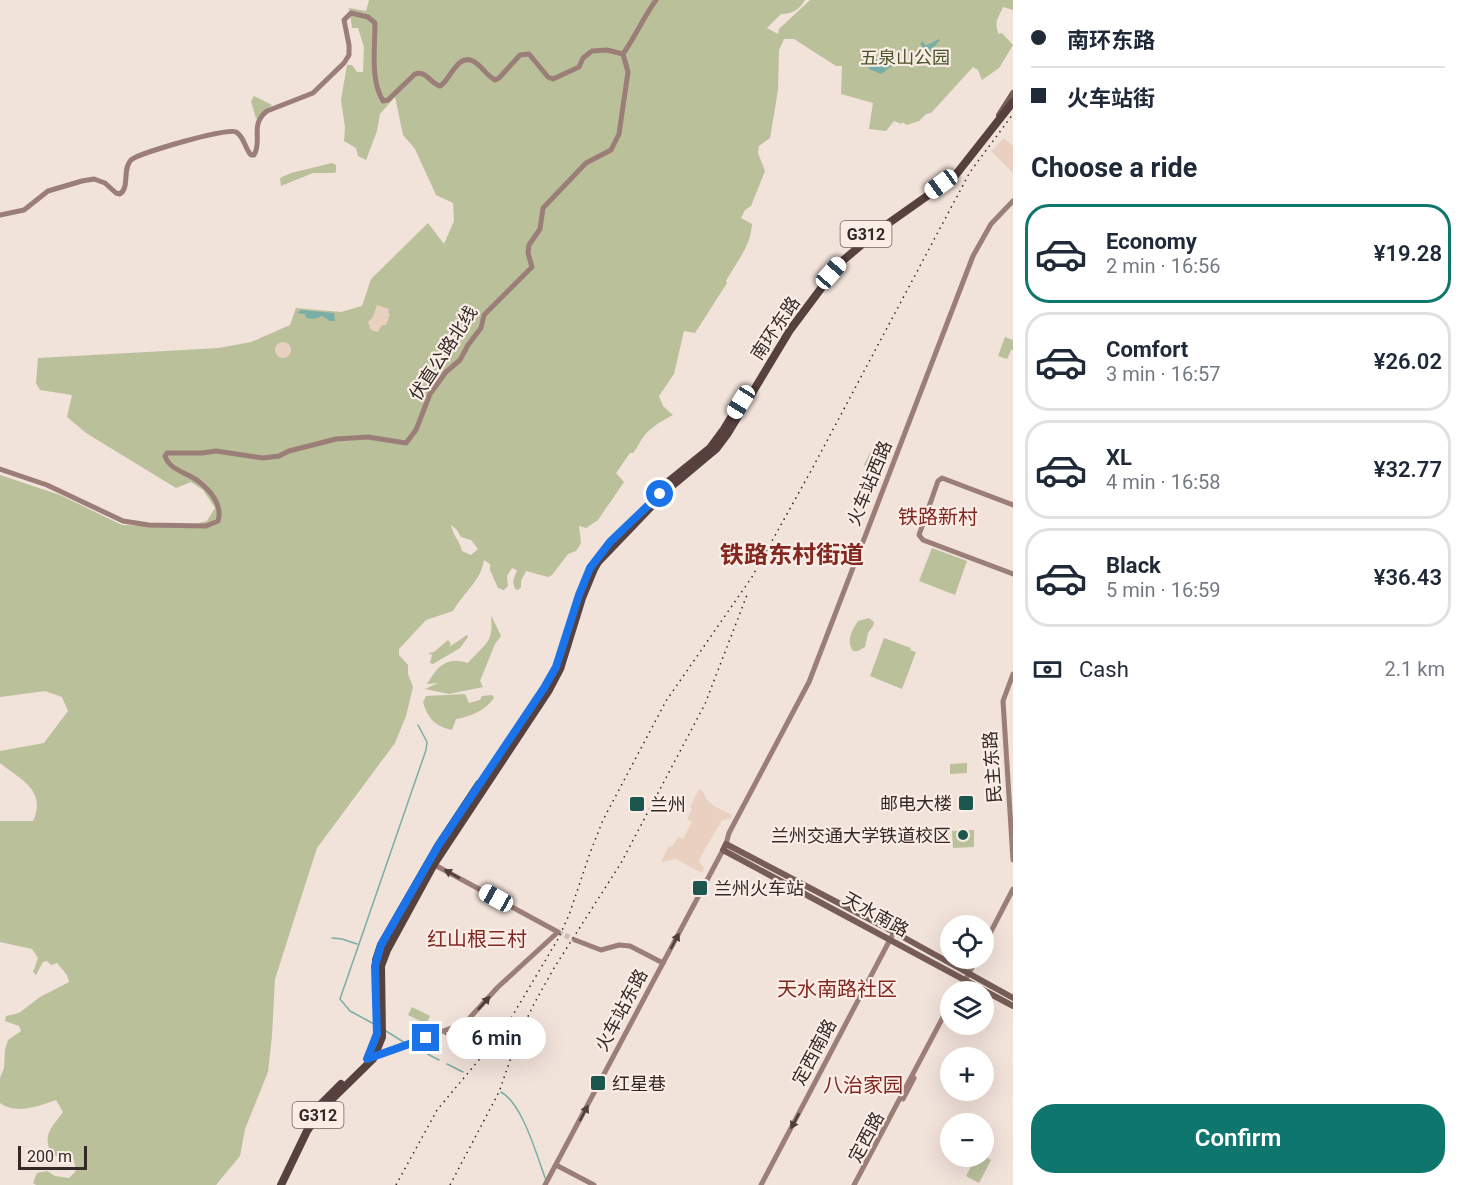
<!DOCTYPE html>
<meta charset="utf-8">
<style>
body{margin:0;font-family:Roboto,"Noto Sans SC",sans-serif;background:#f6f6f7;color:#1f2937;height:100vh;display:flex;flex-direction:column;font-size:22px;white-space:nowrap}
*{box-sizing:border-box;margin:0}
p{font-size:20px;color:#747a83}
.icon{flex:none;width:33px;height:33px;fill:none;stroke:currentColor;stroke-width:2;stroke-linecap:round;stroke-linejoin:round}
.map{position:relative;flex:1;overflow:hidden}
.details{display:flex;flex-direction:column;background:#fff;width:450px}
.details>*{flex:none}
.guide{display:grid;align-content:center;height:132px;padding:0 18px;background:#fff}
.controls{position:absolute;left:940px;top:915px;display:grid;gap:12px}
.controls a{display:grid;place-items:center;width:54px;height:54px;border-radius:50%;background:#fff;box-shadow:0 6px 24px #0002;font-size:30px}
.scale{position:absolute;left:18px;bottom:15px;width:69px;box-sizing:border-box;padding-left:6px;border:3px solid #352927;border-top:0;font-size:16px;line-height:21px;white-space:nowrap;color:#352927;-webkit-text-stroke:4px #f9ede6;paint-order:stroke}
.end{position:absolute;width:27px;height:27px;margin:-14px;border:8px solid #1a73e8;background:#fff;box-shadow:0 0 0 3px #fff}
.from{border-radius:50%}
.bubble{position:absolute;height:42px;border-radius:21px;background:#fff;box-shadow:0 6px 24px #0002;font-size:20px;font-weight:600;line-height:42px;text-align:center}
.car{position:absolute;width:18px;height:36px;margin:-18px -9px;border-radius:8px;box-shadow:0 0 4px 2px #0007;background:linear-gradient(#fff 24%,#345 0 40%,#fff 0 76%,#345 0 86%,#fff 0)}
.guide b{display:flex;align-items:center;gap:21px;height:57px;font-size:22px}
.guide b+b{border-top:2px solid #e0e1e3}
.guide i{width:15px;height:15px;background:#1f2937}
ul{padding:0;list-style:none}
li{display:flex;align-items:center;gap:18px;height:99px;margin:0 12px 9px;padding:0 6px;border:3px solid #e0e1e3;border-radius:24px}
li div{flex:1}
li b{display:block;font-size:22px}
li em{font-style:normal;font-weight:600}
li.active{border-color:#0f766e}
li>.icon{width:54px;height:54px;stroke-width:1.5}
h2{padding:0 18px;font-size:27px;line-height:72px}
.pay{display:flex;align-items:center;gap:15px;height:66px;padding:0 18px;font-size:22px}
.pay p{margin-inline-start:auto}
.action{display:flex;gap:12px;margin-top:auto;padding:12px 18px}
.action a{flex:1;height:69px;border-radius:24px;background:#0f766e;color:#fff;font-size:24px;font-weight:600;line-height:69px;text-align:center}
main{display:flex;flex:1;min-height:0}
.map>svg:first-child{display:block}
</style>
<main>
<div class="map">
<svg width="1013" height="1185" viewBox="0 0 1013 1185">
<rect width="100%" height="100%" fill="#f1e2da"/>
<g fill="#bac09a" fill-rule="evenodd">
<path d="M 369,0 L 805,0 C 799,10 792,14 781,14 L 767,28 L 778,34 L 779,29 L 810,0 L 1013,0 L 1013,10 L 1003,7 C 999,17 993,22 999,34 L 1002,33 L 1013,45 L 999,68 L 982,80 L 978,70 L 973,67 L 931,113 L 926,114 L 919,121 L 907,125 L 902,122 L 901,124 L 894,121 L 886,131 L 869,129 L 873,103 L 841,94 L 842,66 L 836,66 L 794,39 L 784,39 L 779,50 L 778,90 L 770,138 L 759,146 L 758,153 L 765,171 L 751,206 L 745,210 L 741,218 L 752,224 C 751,246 736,263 726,281 L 727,283 L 695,333 L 684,331 L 674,374 L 659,396 L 663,406 L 673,415 C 663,420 651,427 644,436 C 640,441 638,447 633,453 L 630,453 L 616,473 L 624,482 L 598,520 L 586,528 L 579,526 L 581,543 L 576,551 L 568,554 L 552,575 L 548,577 L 526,571 L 521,581 L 521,587 L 518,590 L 515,589 L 513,581 L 517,570 L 512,568 L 507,576 L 508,586 L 504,590 L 498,588 L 490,570 L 490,564 L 484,560 C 481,581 463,593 453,611 L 426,620 L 399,649 L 399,655 L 408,665 L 408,674 L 413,687 L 406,716 L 395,743 L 317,848 L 275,979 L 272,1036 L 268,1072 L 245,1129 L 240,1156 L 216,1185 L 36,1185 L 33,1183 L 37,1173 L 47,1171 L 55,1176 L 69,1178 L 76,1171 L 73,1155 L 53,1156 C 41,1135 51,1129 63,1112 L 56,1100 C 39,1106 16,1115 0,1103 L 0,1078 L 4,1068 L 5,1050 L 8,1040 L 21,1031 L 19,1026 L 5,1021 L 6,1016 L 19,1013 L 40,997 L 69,982 L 67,975 L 57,963 L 51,965 L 47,961 L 43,962 L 36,975 L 33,972 L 38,958 L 32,949 L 0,942 L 0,821 L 33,821 C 47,790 21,780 0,763 L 0,751 L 44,743 L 68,711 L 62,697 L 45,691 L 0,697 L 0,475 L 60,495 L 122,525 L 183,527 L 207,521 L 215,508 L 203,490 L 191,482 L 176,488 L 86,433 L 67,417 L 72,395 L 40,390 L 36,383 L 38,358 L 219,348 L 251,342 L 290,325 L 296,308 L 341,312 L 362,306 L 371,279 L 428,223 L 444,244 L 454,221 L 453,203 L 436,195 L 415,149 L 403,135 L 395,97 L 380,114 L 377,131 L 366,160 L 358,156 L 356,148 L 344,141 L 345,127 L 341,100 L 347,65 L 352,65 L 357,72 L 363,72 L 364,47 L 358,28 L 352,28 L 349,8 L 366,11 ZM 451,525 L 457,530 L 461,537 L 471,540 L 478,549 L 471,555 L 462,551 C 460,541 453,536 451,525 Z"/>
<polygon points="254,96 272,105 256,119 251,101"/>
<polygon points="332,163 336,165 336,172 334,173 313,173 281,186 280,178 291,173"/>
<polygon points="1005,337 1013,340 1013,350 1011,350 1007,359 998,356"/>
<polygon points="874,445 884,450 874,470 864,465"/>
<polygon points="932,548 967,561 955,595 919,581"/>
<path d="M 491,615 L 501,636 L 495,644 L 480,681 L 483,687 L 449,694 L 425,689 L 438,683 L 427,684 C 438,666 446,656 468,663 C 485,643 494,644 491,615 Z"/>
<path d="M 869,618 L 874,622 L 873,626 L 868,633 L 865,647 L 858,651 L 853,651 C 846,641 852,630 858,621 Z"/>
<polygon points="467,635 468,637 460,648 433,664 430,663 432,655 428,653 434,652 448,640 451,644 449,647"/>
<polygon points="884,638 911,648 910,650 916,652 902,689 870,676"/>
<path d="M 465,694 L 469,703 L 480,700 L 482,696 L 492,695 L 494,698 C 486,710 470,717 456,719 L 452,730 C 435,726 428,719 423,702 L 426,696 Z"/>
<polygon points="967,763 967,773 950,774 950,764"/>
<polygon points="974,830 974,847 953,848 952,831"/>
<polygon points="412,1007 430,1016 426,1024 408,1015"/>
<polygon points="986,1140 992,1144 986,1157 991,1160 979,1183 966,1176 976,1157 984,1156 984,1145"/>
</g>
<g fill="#e9d0c1">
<polygon points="1004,138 1013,146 1013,173 991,151"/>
<polygon points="377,305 389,309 388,313 390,314 386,325 382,325 378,332 371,330 368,322 373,317"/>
<circle cx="283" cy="350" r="8"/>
<polygon points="699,789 704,793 706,799 714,806 732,815 730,819 722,820 701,856 699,862 704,868 702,873 676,859 661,862 669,846 672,847 678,837 683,839 692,822 687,819 692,809 690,807"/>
</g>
<g fill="#79aea6">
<polygon points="939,39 940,40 934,47 934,55 932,57 920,44 923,41 925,45 927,45"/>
<polygon points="886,53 897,57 892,66 881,74 869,69 867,65"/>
<polygon points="301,310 334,313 335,321 330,321 322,316 314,319 306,318 305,314 297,313"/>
</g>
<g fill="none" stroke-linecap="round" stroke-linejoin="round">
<g stroke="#79aea6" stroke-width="1.5">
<polyline points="332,938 342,939 357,944"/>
<polyline points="374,1024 350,1011 340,999 426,750 427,742 418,725"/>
<polyline points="386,1031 405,1043"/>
<polyline points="416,1048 439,1060"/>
<polyline points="447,1064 463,1072"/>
<path d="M 501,1092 C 523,1104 537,1157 546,1180"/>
</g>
<polyline stroke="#cbbdb6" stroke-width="5" stroke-dasharray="5 2.5" stroke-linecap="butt" points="558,932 575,940"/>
<g stroke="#9c7e78" stroke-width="5">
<path d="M 623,54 C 635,37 643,18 656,0"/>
<path d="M 0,215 L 24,210 L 48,191 L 82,181 L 94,179 L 105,183 L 116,193 L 120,194 C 130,187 122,169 131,160 C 139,153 228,127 236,132 C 244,136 245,149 251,155 L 254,155 C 263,140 249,125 267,111 L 313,93 L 344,63 L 349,55 L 349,45 L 344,20 L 351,13 L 368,17 L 375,23 C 375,47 370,80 383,101 L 388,100 L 415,74 C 426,70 430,83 440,86 C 450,81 457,53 473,61 C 481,65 486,75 495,80 L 499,78 L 520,55 L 529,54 L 548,77 L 553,79 L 579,67 L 583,58 L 592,51 L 607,50 L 623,54"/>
<path d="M 0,469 L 47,485 L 123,521 L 149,525 L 206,526 L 218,521 C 223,505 210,490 198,481 C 187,472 170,471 165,456 L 167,453 L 202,453 L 216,451 L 263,458 L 279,456 L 289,451 L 336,439 L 368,437 L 406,443 L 416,430 L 430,394 L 446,372 L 460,360 L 468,345 L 481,328 L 484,315 L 532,267 L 528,253 L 529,245 L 540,229 L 543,208 L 586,163 L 611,150 L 619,134 L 628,72 L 623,54"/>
<polyline points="1013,505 942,478 938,481 919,535 923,540 1013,574"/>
<polyline points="1013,674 1003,701 1013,860"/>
<polyline points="726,844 729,833 809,682 973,256 991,224 1013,201"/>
<polyline points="575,940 601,950 619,945 630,946 663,963"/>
<polyline points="984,945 1013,889"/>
<polyline points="959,992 977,958"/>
<polyline points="367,1059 465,1023 498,987 558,932 433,864"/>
<polyline points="903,1099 914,1078"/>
<polyline points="556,1165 594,1185"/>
<polyline points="545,1185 723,850"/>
<polyline points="761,1185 894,932"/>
<polyline points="854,1185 951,1002"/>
</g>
<g stroke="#775d58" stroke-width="6">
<polyline points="999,115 1013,93"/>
<polyline points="1013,998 894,932 726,844 723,850 1013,1006"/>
</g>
<g stroke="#56413e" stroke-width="8">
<polyline points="660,494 663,486 710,448 724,429 741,401"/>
<polyline points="376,977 376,960 381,945 438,846 479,784"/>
<polyline points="372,1049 377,1034 378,1016"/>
<polyline points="320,1105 341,1084"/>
<polyline points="281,1185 307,1131 322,1109 373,1059 382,1037 381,966 387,950 434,864 549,690 560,669 582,598 594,569 598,562 667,490 716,449 728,433 790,330 840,263 879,230 954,177 1013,102"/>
</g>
<g stroke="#352927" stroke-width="1.5" stroke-dasharray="1.5 4.5" stroke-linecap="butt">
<polyline points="417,1046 444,1034 492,1028"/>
<polyline points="396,1185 437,1110 504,1030 558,939 569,915 590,853 603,820 666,701 752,577 812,469 970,172 1013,114"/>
<polyline points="450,1185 499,1092 519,1035 534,1004 554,968 621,863 705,704 747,595"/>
</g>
</g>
<defs><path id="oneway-solid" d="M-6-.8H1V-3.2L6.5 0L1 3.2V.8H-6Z" transform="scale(1.5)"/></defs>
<g fill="#4f3e3b">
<use href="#oneway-solid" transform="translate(452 874) rotate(-151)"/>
<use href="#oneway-solid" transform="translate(675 941) rotate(-62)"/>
<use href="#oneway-solid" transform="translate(484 1003) rotate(-48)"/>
<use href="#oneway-solid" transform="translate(584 1113) rotate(-62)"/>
<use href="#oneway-solid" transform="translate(795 1121) rotate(118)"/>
</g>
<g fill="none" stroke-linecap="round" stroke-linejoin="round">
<polyline stroke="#1a73e8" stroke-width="8" points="426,1038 367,1059 377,1034 375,966 381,945 438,846 544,688 556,667 579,595 590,568 610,542 660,494"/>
</g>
<g fill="#1d564f" stroke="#f9ede6" stroke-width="2">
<rect x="958" y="795" width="16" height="16" rx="3"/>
<rect x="629" y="796" width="16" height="16" rx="3"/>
<circle cx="963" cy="835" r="6"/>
<rect x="692" y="880" width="16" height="16" rx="3"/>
<rect x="590" y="1075" width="16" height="16" rx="3"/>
</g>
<g text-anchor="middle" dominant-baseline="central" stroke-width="4.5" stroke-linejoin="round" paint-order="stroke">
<g fill="#f9ede6" stroke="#706460" stroke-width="1.5">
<rect x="840.5" y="221" width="51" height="26" rx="4.5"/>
<rect x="292.5" y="1102" width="51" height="26" rx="4.5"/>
</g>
<g font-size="16" font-weight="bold" fill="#352927">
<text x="866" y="234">G312</text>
<text x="318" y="1115">G312</text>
</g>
<g font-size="18" fill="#4b532b" stroke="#f9ede6">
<text x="905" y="57">五泉山公园</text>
</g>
<g font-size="18" fill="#352927" stroke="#f9ede6">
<text transform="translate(775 328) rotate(-56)">南环东路</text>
<text transform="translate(443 353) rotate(-57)">伏直公路北线</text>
<text transform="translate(869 483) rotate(-68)">火车站西路</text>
<text transform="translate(992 767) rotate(-94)">民主东路</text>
<text transform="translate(876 914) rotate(29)">天水南路</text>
<text transform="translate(621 1010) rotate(-62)">火车站东路</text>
<text transform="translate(814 1052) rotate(-62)">定西南路</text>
<text transform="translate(866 1137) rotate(-62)">定西路</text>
</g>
<g font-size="18" fill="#352927" stroke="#f9ede6" text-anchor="start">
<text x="952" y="803" text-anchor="end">邮电大楼</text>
<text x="650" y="804">兰州</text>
<text x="951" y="835" text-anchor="end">兰州交通大学铁道校区</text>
<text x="714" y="888">兰州火车站</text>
<text x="612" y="1083">红星巷</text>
</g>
<g font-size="20" fill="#832721" stroke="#f9ede6">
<text x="938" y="517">铁路新村</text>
<text x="477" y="939">红山根三村</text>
<text x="837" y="989">天水南路社区</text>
<text x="863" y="1085">八治家园</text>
</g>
<g font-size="24" font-weight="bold" fill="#832721" stroke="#f9ede6">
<text x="792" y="555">铁路东村街道</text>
</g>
</g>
</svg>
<div class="controls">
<a><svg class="icon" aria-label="locate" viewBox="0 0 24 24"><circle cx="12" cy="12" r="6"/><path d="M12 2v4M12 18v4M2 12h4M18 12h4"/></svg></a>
<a><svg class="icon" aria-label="layers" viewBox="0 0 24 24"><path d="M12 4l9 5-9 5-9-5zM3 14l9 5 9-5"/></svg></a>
<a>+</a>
<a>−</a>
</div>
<div class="scale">200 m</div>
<i class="end from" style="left:660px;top:494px"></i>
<i class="end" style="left:426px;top:1038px"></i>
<div class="bubble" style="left:447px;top:1017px;width:99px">6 min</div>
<i class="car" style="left:941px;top:184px;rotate:234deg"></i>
<i class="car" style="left:831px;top:273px;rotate:41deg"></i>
<i class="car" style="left:741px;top:402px;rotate:212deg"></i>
<i class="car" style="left:496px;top:898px;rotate:299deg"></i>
</div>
<section class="details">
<div class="guide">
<b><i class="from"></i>南环东路</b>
<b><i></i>火车站街</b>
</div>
<h2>Choose a ride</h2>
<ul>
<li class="active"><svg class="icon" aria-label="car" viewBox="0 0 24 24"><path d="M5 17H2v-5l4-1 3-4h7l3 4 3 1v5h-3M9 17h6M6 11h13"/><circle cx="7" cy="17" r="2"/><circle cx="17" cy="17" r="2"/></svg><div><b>Economy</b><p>2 min · 16:56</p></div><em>¥19.28</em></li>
<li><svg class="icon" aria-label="car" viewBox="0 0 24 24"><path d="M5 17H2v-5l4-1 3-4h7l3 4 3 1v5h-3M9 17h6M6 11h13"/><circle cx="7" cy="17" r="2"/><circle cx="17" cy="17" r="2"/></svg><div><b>Comfort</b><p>3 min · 16:57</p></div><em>¥26.02</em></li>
<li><svg class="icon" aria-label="car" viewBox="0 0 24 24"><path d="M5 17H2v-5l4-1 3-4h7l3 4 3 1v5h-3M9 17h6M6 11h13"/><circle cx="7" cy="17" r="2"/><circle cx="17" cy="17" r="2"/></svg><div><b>XL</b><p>4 min · 16:58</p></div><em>¥32.77</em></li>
<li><svg class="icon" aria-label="car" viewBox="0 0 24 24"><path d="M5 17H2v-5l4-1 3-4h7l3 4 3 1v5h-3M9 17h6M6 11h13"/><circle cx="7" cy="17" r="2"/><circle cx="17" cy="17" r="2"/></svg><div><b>Black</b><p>5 min · 16:59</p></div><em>¥36.43</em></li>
</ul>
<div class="pay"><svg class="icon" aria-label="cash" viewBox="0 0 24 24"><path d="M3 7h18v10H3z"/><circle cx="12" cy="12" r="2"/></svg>Cash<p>2.1 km</p></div>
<div class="action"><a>Confirm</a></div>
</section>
</main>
